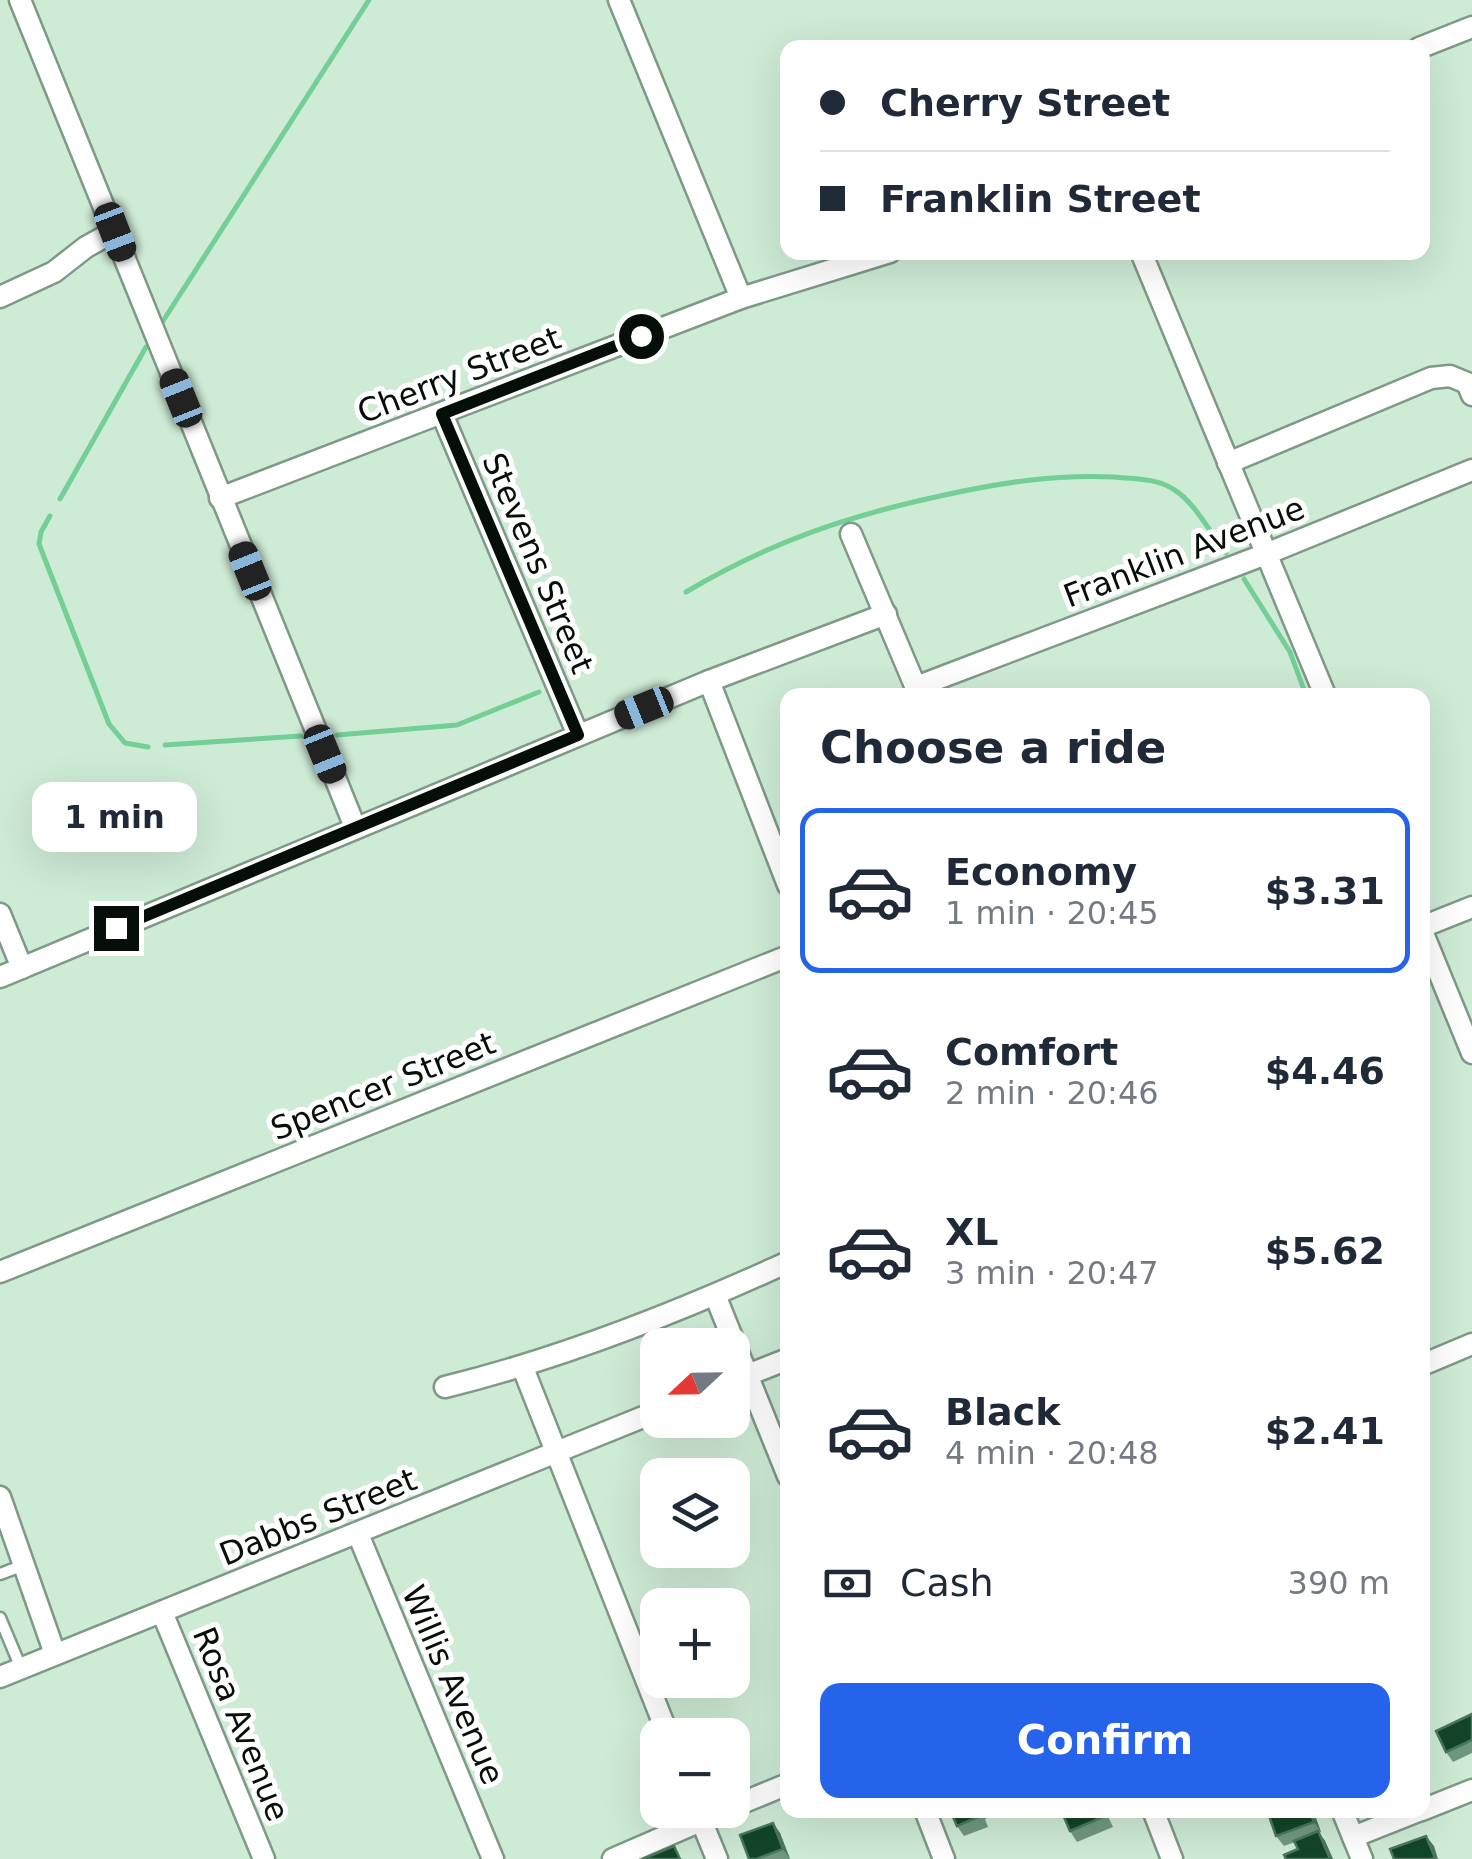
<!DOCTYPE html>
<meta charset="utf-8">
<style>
body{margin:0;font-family:"DejaVu Sans",sans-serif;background:#f2f2f3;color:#1f2937;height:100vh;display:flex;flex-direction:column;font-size:38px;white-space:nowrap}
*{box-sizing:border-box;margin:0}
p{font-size:32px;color:#747a83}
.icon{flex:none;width:55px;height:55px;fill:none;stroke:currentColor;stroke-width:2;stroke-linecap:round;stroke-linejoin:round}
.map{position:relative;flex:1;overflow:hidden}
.details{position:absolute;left:780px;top:688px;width:650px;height:1130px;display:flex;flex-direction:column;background:#fff;border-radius:20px;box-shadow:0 10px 40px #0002}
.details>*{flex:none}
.top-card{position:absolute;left:780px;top:40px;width:650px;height:220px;border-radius:20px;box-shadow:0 10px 40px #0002;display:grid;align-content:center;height:220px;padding:0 40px;background:#fff}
.needle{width:65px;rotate:248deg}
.buttons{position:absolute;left:640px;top:1328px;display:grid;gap:20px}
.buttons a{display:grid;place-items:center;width:110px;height:110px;border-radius:20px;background:#fff;box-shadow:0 10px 40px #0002;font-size:50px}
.end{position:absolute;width:45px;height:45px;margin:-22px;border:12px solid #050f08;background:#fff;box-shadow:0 0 0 5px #fff}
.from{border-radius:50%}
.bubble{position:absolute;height:70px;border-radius:20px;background:#fff;box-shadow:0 10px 40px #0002;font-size:32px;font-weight:600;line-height:70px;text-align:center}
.car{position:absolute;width:30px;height:60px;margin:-30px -15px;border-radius:12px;box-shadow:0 0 8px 2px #0007;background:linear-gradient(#222 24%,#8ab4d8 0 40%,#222 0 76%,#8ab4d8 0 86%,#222 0)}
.top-card b{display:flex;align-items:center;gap:35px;height:95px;font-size:38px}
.top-card b+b{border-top:2px solid #e0e1e3}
.top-card i{width:25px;height:25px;background:#1f2937}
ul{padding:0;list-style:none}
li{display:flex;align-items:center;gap:30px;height:165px;margin:0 20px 15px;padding:0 20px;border:5px solid transparent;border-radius:20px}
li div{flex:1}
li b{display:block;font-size:38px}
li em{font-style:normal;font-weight:600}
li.current{border-color:#2563eb}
li>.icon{width:90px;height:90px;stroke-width:1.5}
h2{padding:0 40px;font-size:45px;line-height:120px}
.pay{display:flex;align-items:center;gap:25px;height:110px;padding:0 40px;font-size:38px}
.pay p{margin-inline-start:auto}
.cta{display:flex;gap:20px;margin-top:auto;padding:20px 40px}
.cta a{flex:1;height:115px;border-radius:20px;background:#2563eb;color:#fff;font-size:40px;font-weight:600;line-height:115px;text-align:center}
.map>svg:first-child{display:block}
</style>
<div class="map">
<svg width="1472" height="1859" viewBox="0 0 1472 1859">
<rect width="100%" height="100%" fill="#ceebd6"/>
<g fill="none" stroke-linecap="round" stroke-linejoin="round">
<g stroke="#73cf95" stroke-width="5">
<polyline points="163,321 369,0"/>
<polyline points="60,499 146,347"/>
<polyline points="50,516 41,532 39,544 109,724 125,743 148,747"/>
<polyline points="1244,579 1290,652 1306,695"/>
<path d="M 686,592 C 768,543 847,516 940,496 C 999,483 1054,474 1114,477 C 1133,479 1156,478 1173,489 C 1195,502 1210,533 1226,553"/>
<polyline points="337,735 457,725 539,692"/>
<polyline points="165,745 301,736"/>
</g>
<g stroke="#7e9986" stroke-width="15">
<g id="lane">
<polyline points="0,1574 24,1565"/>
<polyline points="0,1618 21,1668"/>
</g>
</g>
<g stroke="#7e9986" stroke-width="25">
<g id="street">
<polyline points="20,0 355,827"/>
<polyline points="619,0 741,298"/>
<polyline points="1419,48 1472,27"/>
<polyline points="1141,252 1325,695"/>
<polyline points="0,297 54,272 86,247 115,231"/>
<polyline points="442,414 578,735"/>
<polyline points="1228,463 1431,378 1450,376 1467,383 1472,395"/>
<polyline points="220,498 741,298 890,252"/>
<polyline points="851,534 919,695"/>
<polyline points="709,681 788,885"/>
<polyline points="916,687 1266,554 1472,470"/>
<polyline points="0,914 22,968"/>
<polyline points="1422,927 1472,907"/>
<polyline points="1422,931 1472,1053"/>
<polyline points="0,977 709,681 886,614"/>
<polyline points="0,1272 788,956"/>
<polyline points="715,1295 788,1476"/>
<polyline points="1422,1365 1472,1344"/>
<polyline points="523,1368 668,1735"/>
<polyline points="732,1381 788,1359"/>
<path d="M 445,1387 C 563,1358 677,1313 788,1262"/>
<polyline points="0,1497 55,1654"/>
<polyline points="358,1534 493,1859"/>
<polyline points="162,1612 264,1859"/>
<polyline points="0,1677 658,1411"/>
<polyline points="732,1807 788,1784"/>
<polyline points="697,1810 717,1859"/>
<polyline points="925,1810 944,1859"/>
<polyline points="1153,1810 1172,1859"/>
<polyline points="1342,1810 1362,1859"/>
<polyline points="1422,1810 1472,1790"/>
<polyline points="1353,1837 1421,1810"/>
<polyline points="613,1859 726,1810"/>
</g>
</g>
<use href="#lane" stroke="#fff" stroke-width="10"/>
<use href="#street" stroke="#fff" stroke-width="20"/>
</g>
<g fill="#709880">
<polygon points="1472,1714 1472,1753 1453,1762 1446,1752"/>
<polygon points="950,1810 995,1810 997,1814 985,1819 988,1827 964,1836 957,1826"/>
<polygon points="1061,1810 1105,1810 1113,1827 1077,1842 1070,1831"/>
<polygon points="1267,1810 1313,1810 1321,1832 1319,1833 1325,1841 1333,1859 1286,1859 1298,1849 1295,1842 1284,1846 1276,1836"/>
<polygon points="773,1823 780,1833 790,1859 749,1859"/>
</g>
<g fill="#4b775d">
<polygon points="1309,1810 1313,1810 1321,1832 1314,1822"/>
<polygon points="773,1823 780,1833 790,1859 783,1849"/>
<polygon points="1318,1831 1325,1841 1333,1859 1330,1859"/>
<polygon points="1426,1836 1434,1846 1438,1859 1435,1858"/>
</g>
<g fill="#134529" stroke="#4b775d" stroke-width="2.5">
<polygon points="1472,1714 1472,1740 1446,1752 1436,1731"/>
<polygon points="950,1810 978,1810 980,1816 957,1826"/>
<polygon points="1061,1810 1103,1810 1105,1816 1070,1831"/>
<polygon points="1267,1810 1309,1810 1314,1822 1276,1836"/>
<polygon points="773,1823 783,1849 756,1859 749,1859 740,1835"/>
<polygon points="1318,1831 1330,1859 1286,1859 1284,1855 1298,1849 1294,1841"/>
<polygon points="1426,1836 1435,1858 1430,1859 1394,1859 1390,1849"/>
<polygon points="674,1846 680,1859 643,1859"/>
</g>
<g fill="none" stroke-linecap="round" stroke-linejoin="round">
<polyline stroke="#050f08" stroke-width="12" points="116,928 578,735 442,414 641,336"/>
</g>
<g text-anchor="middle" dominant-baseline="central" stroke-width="10" stroke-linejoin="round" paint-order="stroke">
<g font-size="32" fill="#050f08" stroke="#fff">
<text transform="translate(459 375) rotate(-21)">Cherry Street</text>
<text transform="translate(1184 552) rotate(-21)">Franklin Avenue</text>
<text transform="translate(538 563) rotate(67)">Stevens Street</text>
<text transform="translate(383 1086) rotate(-22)">Spencer Street</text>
<text transform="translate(318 1517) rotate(-22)">Dabbs Street</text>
<text transform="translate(453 1685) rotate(67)">Willis Avenue</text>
<text transform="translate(241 1724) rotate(68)">Rosa Avenue</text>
</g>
</g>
</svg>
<div class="buttons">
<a><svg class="needle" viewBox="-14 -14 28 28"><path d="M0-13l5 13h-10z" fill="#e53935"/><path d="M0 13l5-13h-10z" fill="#747a83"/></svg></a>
<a><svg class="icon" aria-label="layers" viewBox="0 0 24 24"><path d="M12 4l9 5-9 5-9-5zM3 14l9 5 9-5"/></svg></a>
<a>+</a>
<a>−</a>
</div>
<i class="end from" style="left:641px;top:336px"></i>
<i class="end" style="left:116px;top:928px"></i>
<div class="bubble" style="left:32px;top:782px;width:165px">1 min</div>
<i class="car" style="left:115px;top:232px;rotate:159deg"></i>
<i class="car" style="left:181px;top:398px;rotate:338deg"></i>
<i class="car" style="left:250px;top:571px;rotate:338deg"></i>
<i class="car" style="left:644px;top:708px;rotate:248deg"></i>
<i class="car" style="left:325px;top:754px;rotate:158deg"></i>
<div class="top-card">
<b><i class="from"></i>Cherry Street</b>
<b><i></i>Franklin Street</b>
</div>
<section class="details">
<h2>Choose a ride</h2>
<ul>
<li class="current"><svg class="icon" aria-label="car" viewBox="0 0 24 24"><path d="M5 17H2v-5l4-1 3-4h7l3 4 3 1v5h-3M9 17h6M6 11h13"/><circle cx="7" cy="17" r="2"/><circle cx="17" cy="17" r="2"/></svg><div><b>Economy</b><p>1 min · 20:45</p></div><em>$3.31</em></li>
<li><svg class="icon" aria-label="car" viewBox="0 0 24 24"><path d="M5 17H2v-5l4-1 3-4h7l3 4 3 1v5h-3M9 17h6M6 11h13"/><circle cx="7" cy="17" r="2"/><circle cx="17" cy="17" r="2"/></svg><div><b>Comfort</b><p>2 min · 20:46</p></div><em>$4.46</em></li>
<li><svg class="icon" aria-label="car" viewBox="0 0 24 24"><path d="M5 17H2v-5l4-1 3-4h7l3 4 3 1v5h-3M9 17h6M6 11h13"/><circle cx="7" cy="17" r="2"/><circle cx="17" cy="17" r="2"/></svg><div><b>XL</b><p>3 min · 20:47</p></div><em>$5.62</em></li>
<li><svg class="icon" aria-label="car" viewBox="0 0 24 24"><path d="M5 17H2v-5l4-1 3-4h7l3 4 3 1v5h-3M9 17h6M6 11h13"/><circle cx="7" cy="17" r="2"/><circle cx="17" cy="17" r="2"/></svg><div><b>Black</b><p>4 min · 20:48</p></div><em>$2.41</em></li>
</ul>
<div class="pay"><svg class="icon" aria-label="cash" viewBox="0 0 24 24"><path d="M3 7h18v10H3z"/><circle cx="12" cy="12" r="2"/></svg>Cash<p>390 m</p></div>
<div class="cta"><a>Confirm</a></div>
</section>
</div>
